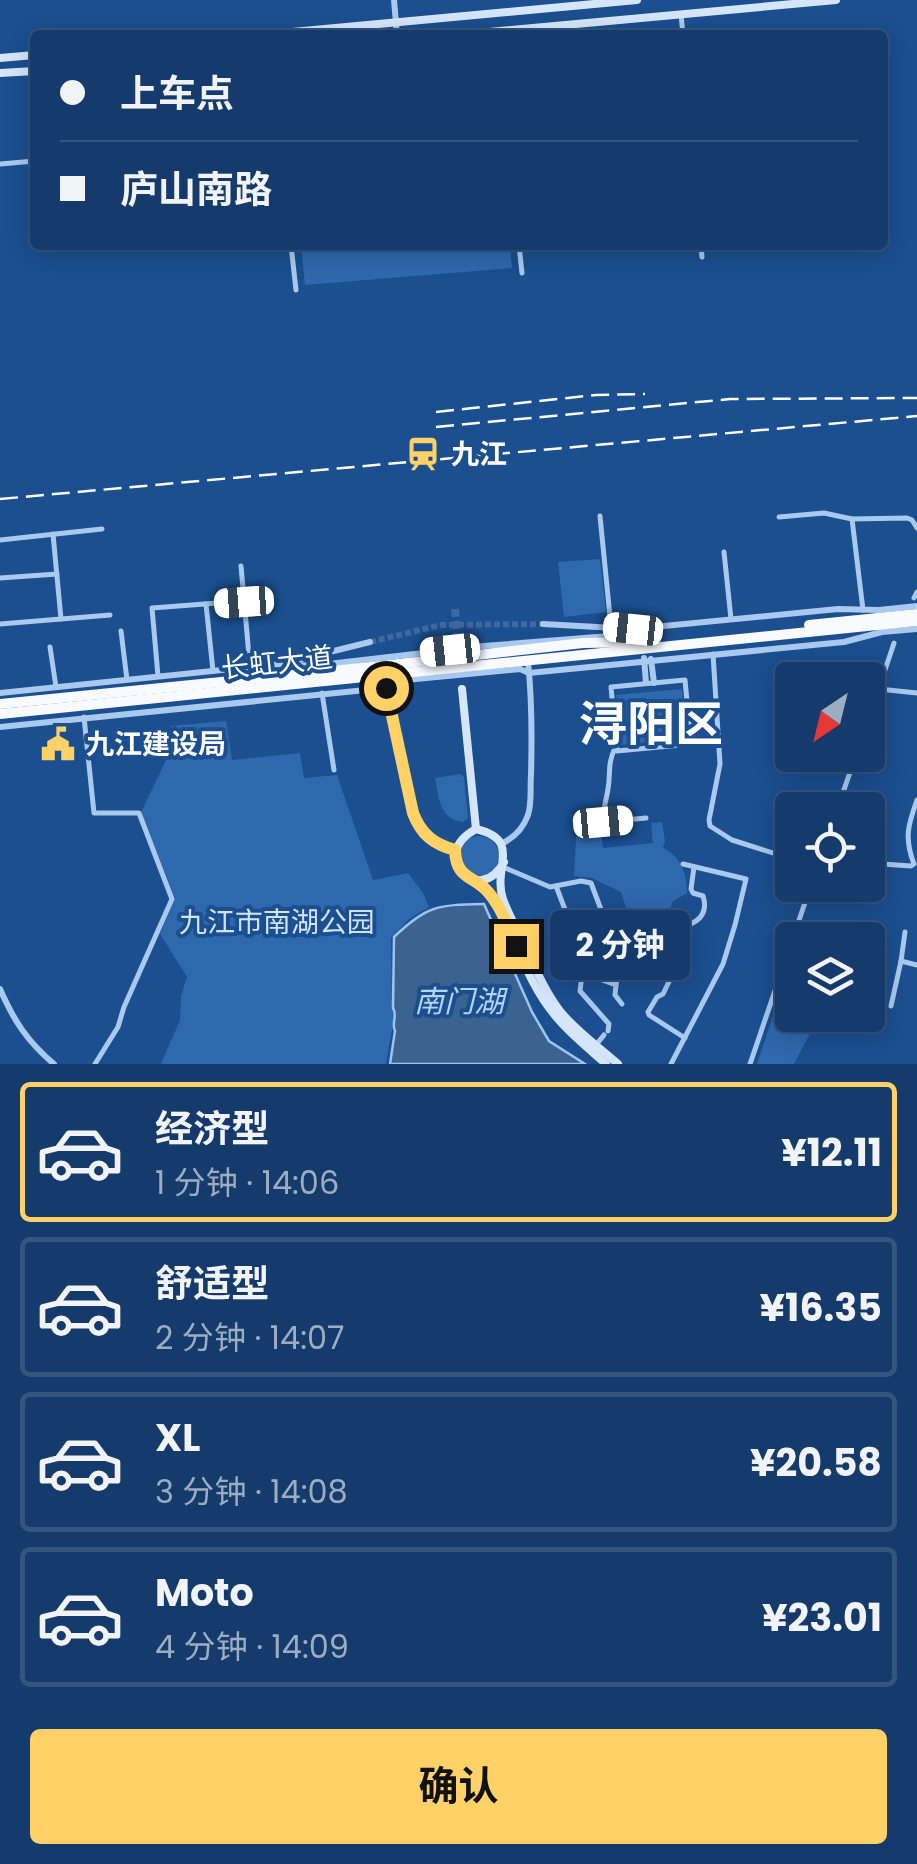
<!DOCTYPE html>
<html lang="zh">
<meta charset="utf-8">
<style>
body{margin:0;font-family:Poppins,"Noto Sans SC",sans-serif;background:#1d4271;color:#f1f3f6;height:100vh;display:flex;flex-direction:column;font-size:38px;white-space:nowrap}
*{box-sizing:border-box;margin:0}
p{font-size:32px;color:#9dadc1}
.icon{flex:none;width:55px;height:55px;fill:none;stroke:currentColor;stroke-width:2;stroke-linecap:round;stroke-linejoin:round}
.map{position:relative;height:1064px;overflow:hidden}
.panel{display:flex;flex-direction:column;background:#143b6b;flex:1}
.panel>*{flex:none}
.banner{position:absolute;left:30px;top:30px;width:858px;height:220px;border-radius:10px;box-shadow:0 5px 25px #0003,0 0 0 2px #33557e;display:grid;align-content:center;height:220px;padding:0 30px;background:#143b6b}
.needle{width:65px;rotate:215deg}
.fabs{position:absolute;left:775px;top:662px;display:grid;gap:20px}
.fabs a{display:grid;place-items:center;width:110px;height:110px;border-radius:10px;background:#143b6b;box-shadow:0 5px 25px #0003,0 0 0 2px #33557e;font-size:50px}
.end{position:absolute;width:45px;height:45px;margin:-22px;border:12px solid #ffd166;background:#111;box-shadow:0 0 0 5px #111}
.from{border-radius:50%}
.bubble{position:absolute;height:70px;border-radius:10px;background:#143b6b;box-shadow:0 5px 25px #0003,0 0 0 2px #33557e;font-size:32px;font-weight:700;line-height:70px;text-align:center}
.car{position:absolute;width:30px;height:60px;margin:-30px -15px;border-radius:12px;box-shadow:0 0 8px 2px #0007;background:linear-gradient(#fff 24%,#345 0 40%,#fff 0 76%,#345 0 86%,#fff 0)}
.banner b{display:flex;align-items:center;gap:35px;height:95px;font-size:38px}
.banner b+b{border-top:2px solid #33557e}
.banner i{width:25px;height:25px;background:#f1f3f6}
ul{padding:18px 0 0;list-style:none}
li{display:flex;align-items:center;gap:30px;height:140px;margin:0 20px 15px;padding:0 10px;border:5px solid #33557e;border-radius:10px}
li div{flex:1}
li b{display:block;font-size:38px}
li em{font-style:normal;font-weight:700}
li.selected{border-color:#ffd166}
li>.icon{width:90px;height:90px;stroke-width:1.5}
.button{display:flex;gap:20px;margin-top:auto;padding:20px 30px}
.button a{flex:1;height:115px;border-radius:10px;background:#ffd166;color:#111;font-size:40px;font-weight:700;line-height:115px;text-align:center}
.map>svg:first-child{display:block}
</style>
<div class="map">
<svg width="917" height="1064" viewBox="0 0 917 1064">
<rect width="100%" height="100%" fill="#1b4f8f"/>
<g fill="#2e69ad">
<polygon points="301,245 510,245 512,268 305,285"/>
<polygon points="600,559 606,612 564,617 558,562"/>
<polygon points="682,689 687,738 621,745 616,695"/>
<polygon points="226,721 232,760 300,753 304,778 337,775 373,880 408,873 423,893 429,907 409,919 391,938 392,1008 395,1013 386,1064 161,1064 180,1020 181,996 187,977 160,934 175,898 141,812 173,746 171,726"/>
<path d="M 460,774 L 464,777 L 468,818 L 463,822 C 439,819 439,798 435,778 Z"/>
<path d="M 599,819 L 603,848 L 653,843 L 651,823 L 662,822 L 665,841 L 663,848 C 681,857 687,873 687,893 L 673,901 L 668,914 L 680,920 L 666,938 L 648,936 L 639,948 L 621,892 L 592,878 L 574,876 L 577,822 Z"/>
<circle cx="479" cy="856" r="20"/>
<polygon points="780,1015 814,1026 794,1064 757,1064 773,1016"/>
</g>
<path fill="#3c6290" stroke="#9cc4f0" stroke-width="2.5" d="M 484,904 L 532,1012 L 549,1041 L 585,1064 L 390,1064 L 395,1031 C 391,1023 398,1016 393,1008 L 394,937 C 427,905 438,905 484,904 Z"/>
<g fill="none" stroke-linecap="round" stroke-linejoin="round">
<polyline stroke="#3d69a0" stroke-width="6" stroke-dasharray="6 3" stroke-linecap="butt" points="370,642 441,625 543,624"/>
<polyline stroke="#3d69a0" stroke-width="8" stroke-dasharray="8 4" stroke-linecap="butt" points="455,609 459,654"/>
<g stroke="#a9c9ee" stroke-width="5">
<polyline points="681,14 683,35"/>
<polyline points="0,164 35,161"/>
<polyline points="291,245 296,290"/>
<polyline points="519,245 522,273"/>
<polyline points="701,245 702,257"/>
<polyline points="600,516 611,627"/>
<polyline points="779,517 824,513 852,519 907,518 912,520 917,528"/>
<polyline points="852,519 863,610"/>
<polyline points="53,534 61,619"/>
<polyline points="0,540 102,529"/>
<polyline points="724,552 731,619"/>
<polyline points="241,566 250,667"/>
<polyline points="0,578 57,574"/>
<polyline points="914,598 917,592"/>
<polyline points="206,604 213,671"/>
<polyline points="0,624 110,615"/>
<polyline points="121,631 127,680"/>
<polyline points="50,647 56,687"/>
<polyline points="713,654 720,764 709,820 710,826 732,840 792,859"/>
<polyline points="158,676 152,608 244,601"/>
<polygon points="685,680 691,744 617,751 611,687"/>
<polyline points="879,689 917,693"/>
<polyline points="322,693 334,770"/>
<polyline points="84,717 94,813 139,813 172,899 124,1007 118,1027 95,1064"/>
<polyline points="868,721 894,643"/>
<path d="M 615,748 C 607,765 611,772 608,789 C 606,802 603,808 603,822 L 646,818"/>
<polyline points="837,810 856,755"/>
<path d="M 868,863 L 911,866 L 914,864 C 904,838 908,825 917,800"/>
<polyline points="503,867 550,887 581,881 591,883 617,952 619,966 616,985 583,973"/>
<polyline points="556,886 584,959 580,991 609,1024 608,1031"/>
<polyline points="905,932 901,961 917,965"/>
<polyline points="616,985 615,995 622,1004"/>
<polyline points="891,1006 901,961"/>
<path d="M 685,1038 L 649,1015 L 648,1012 L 657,997 L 663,994 L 681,957 L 687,925 C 701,921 708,911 703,896 L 693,893 L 691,889 L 694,867"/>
<polyline points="596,1045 604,1035"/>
<polyline points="671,1064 723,964 735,925 746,879 683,864"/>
<polyline points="750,1064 811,885"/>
</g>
<g stroke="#a9c9ee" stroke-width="6">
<polyline points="394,0 397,35"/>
<polyline points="543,624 633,629 838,609 879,610 917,606"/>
<polyline points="644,658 646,683"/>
<polyline points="651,659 654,683"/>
<polyline points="287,664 311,666 484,646 609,636"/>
<path d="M 383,675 L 415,819 C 424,837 436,845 455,851"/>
<polyline points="0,693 281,664 370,642"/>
<polyline points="0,727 386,688 395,681 520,669 529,673 844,642 882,632 917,629"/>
<path d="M 501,844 C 514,838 523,829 528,815 C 532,803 530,788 531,775 C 532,738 532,699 528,662"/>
<path d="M 0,989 C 14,1021 27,1041 54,1064"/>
</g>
<g stroke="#d6e6fa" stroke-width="8">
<polyline points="260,35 637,0"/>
<polyline points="457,35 836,0"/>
<polyline points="0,58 35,55"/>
<polyline points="0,73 35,71"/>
<polyline points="462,689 476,829"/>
<path d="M 504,862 C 479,908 426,856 476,829 C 523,840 492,868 503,899 C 508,913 516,927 523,942 C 534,965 544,990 560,1011 C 576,1031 599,1047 618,1064"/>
<path d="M 475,880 C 506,907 514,947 533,982 C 553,1020 574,1036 606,1064"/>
</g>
<g stroke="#f8faff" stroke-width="10">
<polyline points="809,625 917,614"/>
<polyline points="0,704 381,666 583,643 647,642"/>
<polyline points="0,714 917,621"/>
</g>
<g stroke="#fff" stroke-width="2.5" stroke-dasharray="18 8" stroke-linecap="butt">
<polyline points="436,412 596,395 645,394"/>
<polyline points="436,427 730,399 917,398"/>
<polyline points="0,499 917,416"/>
</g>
</g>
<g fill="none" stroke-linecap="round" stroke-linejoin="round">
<path stroke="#ffd166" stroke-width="12" d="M 386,688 L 413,813 C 421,834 433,844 455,850 C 456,880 474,875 489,893 C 502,909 509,928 516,946"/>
</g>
<defs>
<g id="station-bare" transform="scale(2.7)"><path d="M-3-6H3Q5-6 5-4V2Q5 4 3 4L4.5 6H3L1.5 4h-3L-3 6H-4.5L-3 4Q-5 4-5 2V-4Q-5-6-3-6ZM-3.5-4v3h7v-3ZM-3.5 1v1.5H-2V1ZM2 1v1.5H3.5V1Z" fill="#ffd166" stroke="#1b4f8f" stroke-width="2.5" paint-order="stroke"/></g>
<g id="civic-bare" transform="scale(2.7)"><path d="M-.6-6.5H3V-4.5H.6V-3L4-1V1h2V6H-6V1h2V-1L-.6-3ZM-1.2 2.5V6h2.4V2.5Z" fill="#ffd166" stroke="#1b4f8f" stroke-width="2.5" paint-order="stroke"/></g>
</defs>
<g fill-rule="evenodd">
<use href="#station-bare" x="423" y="454"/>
<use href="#civic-bare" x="58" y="744"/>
</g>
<g text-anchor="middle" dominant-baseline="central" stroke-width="8" stroke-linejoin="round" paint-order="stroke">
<g font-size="28" font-weight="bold" fill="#fff" stroke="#1b4f8f" text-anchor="start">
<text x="451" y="454">九江</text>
<text x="86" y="744">九江建设局</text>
</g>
<g font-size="28" fill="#fff" stroke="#1b4f8f">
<text transform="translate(277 663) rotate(-6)">长虹大道</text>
</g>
<g font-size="28" fill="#cfe3fa" stroke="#1b4f8f">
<text x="277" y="922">九江市南湖公园</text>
</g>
<g font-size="30" font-style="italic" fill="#b5d3f5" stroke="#1b4f8f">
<text x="459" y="1001">南门湖</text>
</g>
<g font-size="48" font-weight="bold" fill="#fff" stroke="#1b4f8f">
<text x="651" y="724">浔阳区</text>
</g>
</g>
</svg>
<div class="fabs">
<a><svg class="needle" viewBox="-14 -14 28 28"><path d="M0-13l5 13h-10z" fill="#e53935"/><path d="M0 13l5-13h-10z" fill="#9dadc1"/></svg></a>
<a><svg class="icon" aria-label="locate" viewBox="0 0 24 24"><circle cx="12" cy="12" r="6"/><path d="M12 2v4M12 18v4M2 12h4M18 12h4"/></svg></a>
<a><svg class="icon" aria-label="layers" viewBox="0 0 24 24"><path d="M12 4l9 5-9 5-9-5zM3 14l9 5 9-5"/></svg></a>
</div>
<i class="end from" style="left:386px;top:688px"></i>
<i class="end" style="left:516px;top:946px"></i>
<div class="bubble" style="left:550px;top:910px;width:140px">2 分钟</div>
<i class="car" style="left:244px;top:602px;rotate:266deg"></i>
<i class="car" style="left:633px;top:629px;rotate:276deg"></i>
<i class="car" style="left:450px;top:650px;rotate:264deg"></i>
<i class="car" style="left:603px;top:822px;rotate:85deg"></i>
<div class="banner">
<b><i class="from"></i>上车点</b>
<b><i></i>庐山南路</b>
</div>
</div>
<section class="panel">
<ul>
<li class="selected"><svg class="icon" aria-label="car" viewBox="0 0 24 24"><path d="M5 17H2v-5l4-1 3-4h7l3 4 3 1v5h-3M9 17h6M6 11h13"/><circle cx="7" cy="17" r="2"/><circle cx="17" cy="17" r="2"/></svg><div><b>经济型</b><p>1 分钟 · 14:06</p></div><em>¥12.11</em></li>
<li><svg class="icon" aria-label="car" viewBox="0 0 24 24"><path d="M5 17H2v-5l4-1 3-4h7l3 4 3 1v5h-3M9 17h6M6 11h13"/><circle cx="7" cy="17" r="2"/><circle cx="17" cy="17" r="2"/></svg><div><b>舒适型</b><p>2 分钟 · 14:07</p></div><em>¥16.35</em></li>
<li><svg class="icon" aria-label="car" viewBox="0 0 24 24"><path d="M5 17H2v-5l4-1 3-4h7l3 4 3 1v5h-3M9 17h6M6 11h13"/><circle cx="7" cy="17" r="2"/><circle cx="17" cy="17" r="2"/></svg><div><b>XL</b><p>3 分钟 · 14:08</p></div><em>¥20.58</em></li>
<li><svg class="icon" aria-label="car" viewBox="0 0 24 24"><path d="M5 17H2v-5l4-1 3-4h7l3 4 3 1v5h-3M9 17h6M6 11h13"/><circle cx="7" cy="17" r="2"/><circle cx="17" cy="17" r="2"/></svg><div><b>Moto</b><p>4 分钟 · 14:09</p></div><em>¥23.01</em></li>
</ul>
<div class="button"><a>确认</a></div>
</section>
